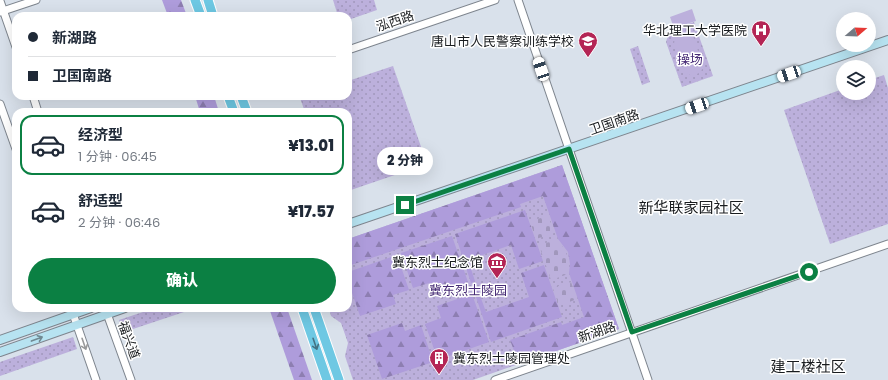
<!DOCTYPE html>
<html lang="zh">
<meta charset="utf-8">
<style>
body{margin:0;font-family:Poppins,"Noto Sans SC",sans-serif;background:#f6f6f7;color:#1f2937;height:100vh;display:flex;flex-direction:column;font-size:15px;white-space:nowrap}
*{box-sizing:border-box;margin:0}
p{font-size:13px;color:#747a83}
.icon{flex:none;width:22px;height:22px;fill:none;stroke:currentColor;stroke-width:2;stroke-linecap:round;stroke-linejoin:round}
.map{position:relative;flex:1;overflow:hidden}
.side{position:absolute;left:12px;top:108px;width:340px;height:204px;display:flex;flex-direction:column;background:#fff;border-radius:12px;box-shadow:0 4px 16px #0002}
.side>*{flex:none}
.hud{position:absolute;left:12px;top:12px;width:340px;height:88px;border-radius:12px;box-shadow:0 4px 16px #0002;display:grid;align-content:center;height:88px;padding:0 16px;background:#fff}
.needle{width:26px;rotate:71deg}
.controls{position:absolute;left:836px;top:12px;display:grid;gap:8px}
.controls a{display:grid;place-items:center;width:40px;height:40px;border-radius:50%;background:#fff;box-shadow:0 4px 16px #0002;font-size:20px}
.end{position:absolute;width:18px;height:18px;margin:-9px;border:5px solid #0b8043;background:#fff;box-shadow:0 0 0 2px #fff}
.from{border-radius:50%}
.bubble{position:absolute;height:28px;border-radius:14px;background:#fff;box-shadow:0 4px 16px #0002;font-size:13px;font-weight:800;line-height:28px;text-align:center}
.car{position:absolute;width:12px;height:24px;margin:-12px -6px;border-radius:5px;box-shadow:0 0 3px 1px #0007;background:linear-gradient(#fff 24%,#345 0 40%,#fff 0 76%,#345 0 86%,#fff 0)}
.hud b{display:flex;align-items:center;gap:14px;height:38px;font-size:15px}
.hud b+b{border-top:1px solid #e0e1e3}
.hud i{width:10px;height:10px;background:#1f2937}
ul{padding:7px 0 0;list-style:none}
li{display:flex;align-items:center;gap:12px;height:60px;margin:0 8px 6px;padding:0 8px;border:2px solid transparent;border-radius:12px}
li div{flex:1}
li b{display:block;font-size:15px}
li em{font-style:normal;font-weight:800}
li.selected{border-color:#0b8043}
li>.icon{width:36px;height:36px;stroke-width:1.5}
.button{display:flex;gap:8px;margin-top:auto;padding:8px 16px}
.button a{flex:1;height:46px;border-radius:24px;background:#0b8043;color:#fff;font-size:16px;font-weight:800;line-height:46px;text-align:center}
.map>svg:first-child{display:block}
</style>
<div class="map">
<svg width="888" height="380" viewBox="0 0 888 380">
<defs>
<pattern id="green-dots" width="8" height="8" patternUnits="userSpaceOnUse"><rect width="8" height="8" fill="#bcb0dc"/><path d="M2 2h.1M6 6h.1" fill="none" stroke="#a197bc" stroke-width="1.8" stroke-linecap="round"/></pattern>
<pattern id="forest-firs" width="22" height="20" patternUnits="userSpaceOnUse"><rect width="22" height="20" fill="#ae9cdb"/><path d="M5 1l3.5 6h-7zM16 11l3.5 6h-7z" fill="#8d7eb1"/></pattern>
<pattern id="cemetery-stones" width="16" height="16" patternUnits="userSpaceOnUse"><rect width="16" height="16" fill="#bcb0dc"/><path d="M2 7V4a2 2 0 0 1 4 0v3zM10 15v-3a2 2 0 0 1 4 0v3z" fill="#a197bc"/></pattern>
</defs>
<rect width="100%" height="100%" fill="#d9e1eb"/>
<g fill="url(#green-dots)">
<polygon points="333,0 374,0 377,10 348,20 348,16 338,16"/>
<path d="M 694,22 L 713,76 L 682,87 L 666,42 C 670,28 682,26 694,22 Z"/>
<polygon points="638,46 650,82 642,85 630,49"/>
<polygon points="393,66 427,164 348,191 348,112 305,112 300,98 306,96 348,96 348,81"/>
<polygon points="884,75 888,88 888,224 830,244 784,110 843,89 843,93 869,93 869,80"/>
<polygon points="562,165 619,329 473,380 353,380 345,356 348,343 341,323 331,316 329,308 348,308 348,239"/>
<polygon points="155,308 196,308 124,332 119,320"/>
<polygon points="73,337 77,349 0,376 0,362"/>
</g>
<g fill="url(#forest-firs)">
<polygon points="162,0 181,0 187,16 168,16"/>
<polygon points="195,96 214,96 219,112 200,112"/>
<polygon points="562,165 619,329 519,364 510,340 561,322 562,325 584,317 569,273 570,264 568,252 558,239 543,196 520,204 521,207 348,266 348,239"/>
<polygon points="525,210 543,261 519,269 511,245 468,260 475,281 471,283 455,234"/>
<polygon points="452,236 468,282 433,294 429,283 413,288 401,253"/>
<polygon points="397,255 409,290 393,295 396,304 360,316 348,281 348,272"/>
<polygon points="544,265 562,317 491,342 474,291 478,290 486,312 529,297 521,273"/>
<polygon points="472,294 489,342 438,360 425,324 441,318 437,306"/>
<polygon points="269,308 287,308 312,380 294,380"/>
<polygon points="402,323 405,331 421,325 433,362 382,379 367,335"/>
</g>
<g fill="url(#cemetery-stones)">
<polygon points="548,215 554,233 536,239 530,222"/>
<path d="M 556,240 C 567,249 570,260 568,274 L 551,280 L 539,245 Z"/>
<polygon points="571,282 577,299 559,306 553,288"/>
</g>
<g fill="#bcb0dc">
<polygon points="692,9 696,21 674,28 670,17"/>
<polygon points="687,32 693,36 703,66 701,72 693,76 685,73 674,42 679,34"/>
</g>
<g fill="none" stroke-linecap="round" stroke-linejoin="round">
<g stroke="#7e858e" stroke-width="9">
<g id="tertiary">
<polyline points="518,0 648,380"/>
<polyline points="0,1 16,47"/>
<polyline points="0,12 36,0"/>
<polyline points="348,50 495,0"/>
<polyline points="33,96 38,112"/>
<polyline points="0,104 16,149"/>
<polyline points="71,308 96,380"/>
<polyline points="105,308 131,380"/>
<polyline points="495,380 888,244"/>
</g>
</g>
<g stroke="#7e858e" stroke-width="10">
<g id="secondary">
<polyline points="348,224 888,40"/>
<polyline points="0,340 91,308"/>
<polyline points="0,352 125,308"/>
</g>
</g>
<g stroke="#fff" stroke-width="11">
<g id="primary">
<polyline points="195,0 201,16"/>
<polyline points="208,0 213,16"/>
<polyline points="228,96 234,112"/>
<polyline points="241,96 247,112"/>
<polyline points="302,308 327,380"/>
<polyline points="314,308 339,380"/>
</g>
</g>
<use href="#tertiary" stroke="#fff" stroke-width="7"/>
<use href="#secondary" stroke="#b7e3f1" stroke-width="8"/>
<use href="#primary" stroke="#6ec8e3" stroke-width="9"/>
</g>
<defs><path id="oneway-shaft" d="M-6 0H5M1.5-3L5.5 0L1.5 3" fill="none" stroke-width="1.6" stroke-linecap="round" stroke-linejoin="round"/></defs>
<use stroke="#708992" href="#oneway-shaft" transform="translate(37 339) rotate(-20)"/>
<use stroke="#98999a" href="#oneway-shaft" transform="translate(84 344) rotate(71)"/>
<use stroke="#447281" href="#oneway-shaft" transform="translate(315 344) rotate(71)"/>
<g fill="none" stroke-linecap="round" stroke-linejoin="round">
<polyline stroke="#0b8043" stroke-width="5" points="405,205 569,149 632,332 809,272"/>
</g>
<defs>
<g id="hospital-pin" transform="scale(1)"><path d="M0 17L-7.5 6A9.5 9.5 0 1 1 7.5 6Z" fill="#b42555" stroke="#fff"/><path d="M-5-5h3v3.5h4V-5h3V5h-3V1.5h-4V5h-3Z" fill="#fff"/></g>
<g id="school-pin" transform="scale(1)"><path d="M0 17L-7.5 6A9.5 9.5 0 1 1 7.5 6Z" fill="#b42555" stroke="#fff"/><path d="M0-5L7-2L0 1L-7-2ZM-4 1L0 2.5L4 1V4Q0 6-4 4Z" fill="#fff"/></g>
<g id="museum-pin" transform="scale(1)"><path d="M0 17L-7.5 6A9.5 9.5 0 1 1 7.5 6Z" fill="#b42555" stroke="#fff"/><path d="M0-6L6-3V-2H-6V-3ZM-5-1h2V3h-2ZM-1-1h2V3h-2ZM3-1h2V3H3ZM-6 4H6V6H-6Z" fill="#fff"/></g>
<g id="building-pin" transform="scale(1)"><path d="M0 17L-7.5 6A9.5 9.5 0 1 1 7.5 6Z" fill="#b42555" stroke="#fff"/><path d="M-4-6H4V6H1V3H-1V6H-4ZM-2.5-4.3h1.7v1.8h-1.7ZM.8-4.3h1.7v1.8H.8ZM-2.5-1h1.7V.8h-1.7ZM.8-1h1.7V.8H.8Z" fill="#fff"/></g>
</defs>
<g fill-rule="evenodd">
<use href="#hospital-pin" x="761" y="30"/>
<use href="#school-pin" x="588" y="41"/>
<use href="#museum-pin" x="497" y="262"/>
<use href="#building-pin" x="439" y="358"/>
</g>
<g text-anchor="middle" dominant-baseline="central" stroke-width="3" stroke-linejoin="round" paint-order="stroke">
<g font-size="13" fill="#191c1f" stroke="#fff">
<text transform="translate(395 21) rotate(-19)">泓西路</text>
<text transform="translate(614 122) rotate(-19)">卫国南路</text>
<text transform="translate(597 332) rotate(-19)">新湖路</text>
<text transform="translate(129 340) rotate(70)">福兴道</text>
</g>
<g font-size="13" fill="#191c1f" stroke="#fff" text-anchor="end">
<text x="747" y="30">华北理工大学医院</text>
<text x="574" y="41">唐山市人民警察训练学校</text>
<text x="483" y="262">冀东烈士纪念馆</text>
<text x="453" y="358" text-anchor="start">冀东烈士陵园管理处</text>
</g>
<g font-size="13" fill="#472c76" stroke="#fff">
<text x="690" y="59">操场</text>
<text x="468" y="290">冀东烈士陵园</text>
</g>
<g font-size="15" fill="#191c1f" stroke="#fff">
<text x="691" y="207">新华联家园社区</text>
<text x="808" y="366">建工楼社区</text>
</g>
</g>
</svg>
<div class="controls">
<a><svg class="needle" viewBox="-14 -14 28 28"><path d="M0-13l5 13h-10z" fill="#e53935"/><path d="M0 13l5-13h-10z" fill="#747a83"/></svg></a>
<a><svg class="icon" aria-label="layers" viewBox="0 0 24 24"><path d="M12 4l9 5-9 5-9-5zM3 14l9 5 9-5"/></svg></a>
</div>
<i class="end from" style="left:809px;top:272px"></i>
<i class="end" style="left:405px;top:205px"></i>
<div class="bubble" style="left:377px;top:147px;width:56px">2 分钟</div>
<i class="car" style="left:541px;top:69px;rotate:341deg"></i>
<i class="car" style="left:789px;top:74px;rotate:251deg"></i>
<i class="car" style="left:697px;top:106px;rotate:251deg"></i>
<div class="hud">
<b><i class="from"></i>新湖路</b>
<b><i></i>卫国南路</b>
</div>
<section class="side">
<ul>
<li class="selected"><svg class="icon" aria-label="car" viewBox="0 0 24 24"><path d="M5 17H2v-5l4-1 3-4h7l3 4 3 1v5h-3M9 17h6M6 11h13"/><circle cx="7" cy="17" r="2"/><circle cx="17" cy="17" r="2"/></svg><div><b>经济型</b><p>1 分钟 · 06:45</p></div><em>¥13.01</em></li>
<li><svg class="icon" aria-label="car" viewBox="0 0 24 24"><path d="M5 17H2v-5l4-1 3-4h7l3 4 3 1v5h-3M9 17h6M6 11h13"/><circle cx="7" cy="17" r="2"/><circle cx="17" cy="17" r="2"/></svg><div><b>舒适型</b><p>2 分钟 · 06:46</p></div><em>¥17.57</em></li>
</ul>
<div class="button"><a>确认</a></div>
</section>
</div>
